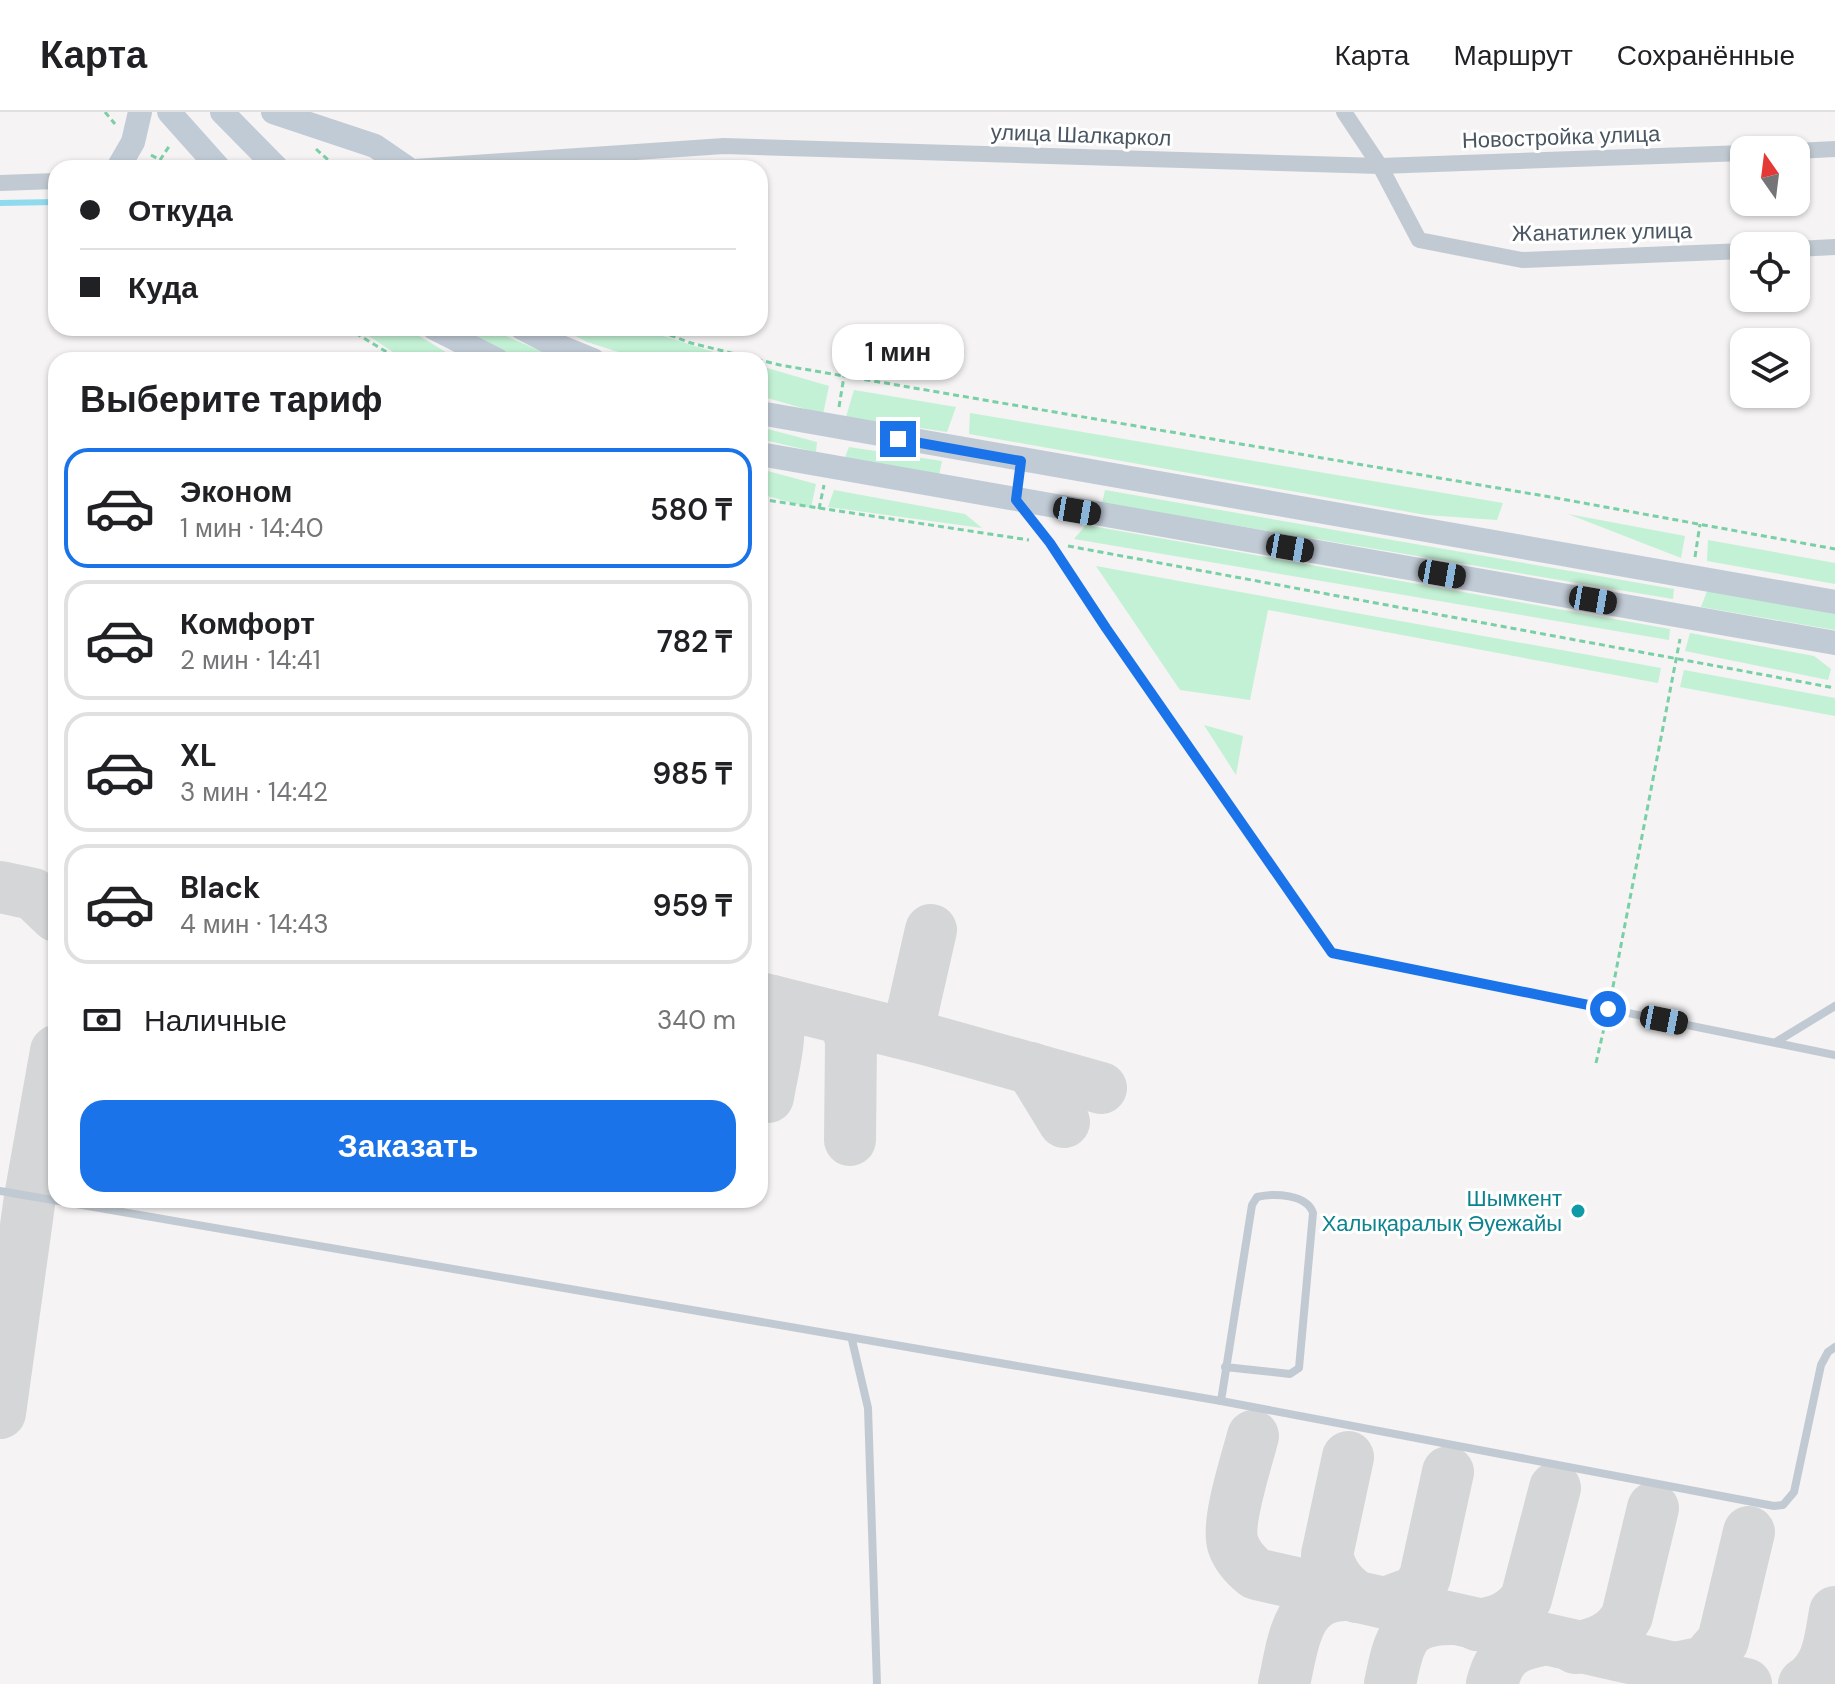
<!DOCTYPE html>
<html lang="ru">
<meta charset="utf-8">
<style>
body{margin:0;font-family:"DM Sans",sans-serif;background:#f6f6f6;color:#202124;height:100vh;display:flex;flex-direction:column;font-size:30px;white-space:nowrap}
*{box-sizing:border-box;margin:0}
p{font-size:26px;color:#757577}
.icon{flex:none;width:44px;height:44px;fill:none;stroke:currentColor;stroke-width:2;stroke-linecap:round;stroke-linejoin:round}
.map{position:relative;flex:1;overflow:hidden}
.drawer{position:absolute;left:48px;top:240px;width:720px;height:856px;display:flex;flex-direction:column;background:#fff;border-radius:24px;box-shadow:0 2px 6px #0004}
.drawer>*{flex:none}
.banner{position:absolute;left:48px;top:48px;width:720px;height:176px;border-radius:24px;box-shadow:0 2px 6px #0004;display:grid;align-content:center;height:176px;padding:0 32px;background:#fff}
.needle{width:52px;rotate:346deg}
.tools{position:absolute;left:1730px;top:24px;display:grid;gap:16px}
.tools a{display:grid;place-items:center;width:80px;height:80px;border-radius:16px;background:#fff;box-shadow:0 2px 6px #0004;font-size:40px}
.end{position:absolute;width:36px;height:36px;margin:-18px;border:10px solid #1a73e8;background:#fff;box-shadow:0 0 0 4px #fff}
.from{border-radius:50%}
.bubble{position:absolute;height:56px;border-radius:24px;background:#fff;box-shadow:0 2px 6px #0004;font-size:26px;font-weight:600;line-height:56px;text-align:center}
.car{position:absolute;width:24px;height:48px;margin:-24px -12px;border-radius:10px;box-shadow:0 0 6px 2px #0007;background:linear-gradient(#222 24%,#8ab4d8 0 40%,#222 0 76%,#8ab4d8 0 86%,#222 0)}
.banner b{display:flex;align-items:center;gap:28px;height:76px;font-size:30px}
.banner b+b{border-top:2px solid #e0e0e0}
.banner i{width:20px;height:20px;background:#202124}
ul{padding:0;list-style:none}
li{display:flex;align-items:center;gap:24px;height:120px;margin:0 16px 12px;padding:0 16px;border:4px solid #e0e0e0;border-radius:24px}
li div{flex:1}
li b{display:block;font-size:30px}
li em{font-style:normal;font-weight:600}
li.selected{border-color:#1a73e8}
li>.icon{width:72px;height:72px;stroke-width:1.5}
h2{padding:0 32px;font-size:36px;line-height:96px}
.pay{display:flex;align-items:center;gap:20px;height:88px;padding:0 32px;font-size:30px}
.pay p{margin-inline-start:auto}
.button{display:flex;gap:16px;margin-top:auto;padding:16px 32px}
.button a{flex:1;height:92px;border-radius:24px;background:#1a73e8;color:#fff;font-size:32px;font-weight:600;line-height:92px;text-align:center}
header{display:flex;align-items:center;gap:48px;box-sizing:border-box;height:112px;padding:0 40px;background:#fff;border-bottom:2px solid #e0e0e0}
header strong{font-size:38px}
nav{display:flex;gap:44px;margin-inline-start:auto;font-size:28px}
.map>svg:first-child{display:block}
</style>
<header>
<strong>Карта</strong>
<nav><a>Карта</a><a>Маршрут</a><a>Сохранённые</a></nav>
</header>
<div class="map">
<svg width="1835" height="1572" viewBox="0 0 1835 1572">
<rect width="100%" height="100%" fill="#f5f3f3"/>
<g fill="#c3f1d5">
<polygon points="357,216 406,216 459,248 405,248"/>
<polygon points="462,216 487,216 562,248 524,248 480,228"/>
<polygon points="561,216 638,216 739,248 644,248 587,230"/>
<polygon points="760,254 829,274 823,302 760,284"/>
<polygon points="854,278 956,295 947,320 846,305"/>
<polygon points="970,301 1503,391 1497,408 1426,403 969,322"/>
<polygon points="760,315 817,330 816,340 760,327"/>
<polygon points="849,335 942,349 939,363 844,348"/>
<polygon points="760,357 816,372 811,396 760,382"/>
<polygon points="834,378 965,402 982,416 828,395"/>
<polygon points="1105,378 1674,477 1673,487 1102,391"/>
<polygon points="1568,402 1685,424 1681,446"/>
<polygon points="1086,413 1670,517 1669,528 1074,427"/>
<polygon points="1708,428 1835,451 1835,472 1707,449"/>
<polygon points="1096,454 1661,556 1658,571 1268,498 1250,588 1180,578"/>
<polygon points="1707,479 1835,502 1835,518 1701,495"/>
<polygon points="1690,521 1814,544 1831,557 1828,568 1685,539"/>
<polygon points="1684,558 1835,586 1835,604 1680,575"/>
<polygon points="1204,613 1243,624 1236,663"/>
</g>
<g fill="none" stroke-linecap="round" stroke-linejoin="round">
<polyline stroke="#90daee" stroke-width="6" points="0,91 56,90"/>
<g stroke="#d5d6d8" stroke-width="52">
<polyline points="0,775 33,782 56,804"/>
<polyline points="760,886 925,927 1101,976"/>
<polyline points="841,906 848,917 851,929 850,1028"/>
<polyline points="893,918 903,915 911,906 931,818"/>
<polyline points="1031,956 1064,1010"/>
<path d="M 768,985 C 772,959 787,910 772,889"/>
<polyline points="0,1301 30,1085 56,939"/>
<path d="M 1253,1324 C 1247,1348 1226,1410 1233,1432 C 1237,1445 1246,1454 1256,1462 L 1385,1491 L 1417,1479 L 1425,1465 L 1448,1360"/>
<path d="M 1348,1345 L 1327,1443 C 1332,1463 1341,1474 1357,1485"/>
<polyline points="1385,1491 1746,1572"/>
<path d="M 1477,1513 C 1499,1510 1512,1505 1526,1487 L 1555,1376"/>
<path d="M 1575,1536 C 1598,1531 1616,1525 1627,1504 L 1653,1396"/>
<polyline points="1675,1556 1705,1550 1723,1529 1749,1420"/>
<path d="M 1284,1572 C 1293,1533 1295,1483 1346,1483"/>
<path d="M 1390,1572 C 1399,1528 1402,1507 1453,1507"/>
<path d="M 1492,1572 C 1500,1541 1512,1534 1542,1528"/>
<path d="M 1804,1572 C 1829,1556 1830,1527 1835,1500"/>
</g>
<g stroke="#7ad0a6" stroke-width="3" stroke-dasharray="6 4" stroke-linecap="butt">
<polyline points="105,0 115,12"/>
<polyline points="316,37 337,56"/>
<polyline points="151,43 160,48 170,33"/>
<polyline points="160,48 171,56"/>
<polyline points="347,216 400,248"/>
<polyline points="651,216 691,231 780,253 1556,386 1835,437"/>
<polyline points="839,295 844,264"/>
<polyline points="760,387 1029,428"/>
<polyline points="819,397 824,373"/>
<polyline points="1068,434 1835,576"/>
<polyline points="1695,445 1700,412"/>
<polyline points="1611,885 1680,527"/>
<polyline points="1596,951 1605,912"/>
</g>
<g stroke="#c1cad2" stroke-width="8">
<polyline points="1017,384 1021,349"/>
<polyline points="1022,395 1050,431 1106,516 1332,841 1835,943"/>
<polyline points="1776,930 1835,894"/>
<polyline points="0,1079 1221,1289 1774,1394 1783,1393 1794,1380 1821,1253 1828,1240 1835,1235"/>
<polyline points="852,1228 868,1296 877,1572"/>
<path d="M 1221,1289 L 1252,1093 L 1257,1085 C 1274,1081 1307,1082 1313,1101 L 1299,1256 L 1290,1262 L 1225,1255"/>
</g>
<g stroke="#c1cad2" stroke-width="16">
<polyline points="1344,0 1380,54 1419,128 1522,148 1744,139"/>
<polyline points="1796,39 1835,37"/>
<polyline points="400,56 724,34 1380,54 1744,41"/>
<polyline points="0,71 56,69"/>
<polyline points="1796,137 1835,135"/>
</g>
<g stroke="#c1cbd6" stroke-width="24">
<polyline points="169,0 219,56"/>
<polyline points="222,0 277,56"/>
<polyline points="273,0 375,34 407,56"/>
<polyline points="118,56 133,30 140,0"/>
<polyline points="434,216 497,248"/>
<polyline points="522,216 549,230 593,248"/>
<polyline points="760,301 1835,490"/>
<polyline points="760,342 1835,531"/>
</g>
</g>
<g fill="none" stroke-linecap="round" stroke-linejoin="round">
<polyline stroke="#1a73e8" stroke-width="10" points="898,327 1021,349 1016,388 1050,431 1106,516 1332,841 1608,897"/>
</g>
<circle fill="#0f9aa8" stroke="#fff" stroke-width="3" cx="1578" cy="1099" r="8"/>
<g text-anchor="middle" dominant-baseline="central" stroke-width="6" stroke-linejoin="round" paint-order="stroke">
<g font-size="22" fill="#4a5661" stroke="#fff">
<text transform="translate(1081 23) rotate(2)">улица Шалкаркол</text>
<text transform="translate(1561 25) rotate(-2)">Новостройка улица</text>
<text transform="translate(1602 120) rotate(-1)">Жанатилек улица</text>
</g>
<g font-size="22" fill="#0d838f" stroke="#fff" text-anchor="end">
<text x="1562" y="1086">Шымкент<tspan x="1562" dy="25">Халықаралық Әуежайы</tspan></text>
</g>
</g>
</svg>
<div class="tools">
<a><svg class="needle" viewBox="-14 -14 28 28"><path d="M0-13l5 13h-10z" fill="#e53935"/><path d="M0 13l5-13h-10z" fill="#757577"/></svg></a>
<a><svg class="icon" aria-label="locate" viewBox="0 0 24 24"><circle cx="12" cy="12" r="6"/><path d="M12 2v4M12 18v4M2 12h4M18 12h4"/></svg></a>
<a><svg class="icon" aria-label="layers" viewBox="0 0 24 24"><path d="M12 4l9 5-9 5-9-5zM3 14l9 5 9-5"/></svg></a>
</div>
<i class="end from" style="left:1608px;top:897px"></i>
<i class="end" style="left:898px;top:327px"></i>
<div class="bubble" style="left:832px;top:212px;width:132px">1 мин</div>
<i class="car" style="left:1077px;top:399px;rotate:100deg"></i>
<i class="car" style="left:1290px;top:436px;rotate:100deg"></i>
<i class="car" style="left:1442px;top:462px;rotate:100deg"></i>
<i class="car" style="left:1593px;top:488px;rotate:100deg"></i>
<i class="car" style="left:1664px;top:908px;rotate:101deg"></i>
<div class="banner">
<b><i class="from"></i>Откуда</b>
<b><i></i>Куда</b>
</div>
<section class="drawer">
<h2>Выберите тариф</h2>
<ul>
<li class="selected"><svg class="icon" aria-label="car" viewBox="0 0 24 24"><path d="M5 17H2v-5l4-1 3-4h7l3 4 3 1v5h-3M9 17h6M6 11h13"/><circle cx="7" cy="17" r="2"/><circle cx="17" cy="17" r="2"/></svg><div><b>Эконом</b><p>1 мин · 14:40</p></div><em>580 ₸</em></li>
<li><svg class="icon" aria-label="car" viewBox="0 0 24 24"><path d="M5 17H2v-5l4-1 3-4h7l3 4 3 1v5h-3M9 17h6M6 11h13"/><circle cx="7" cy="17" r="2"/><circle cx="17" cy="17" r="2"/></svg><div><b>Комфорт</b><p>2 мин · 14:41</p></div><em>782 ₸</em></li>
<li><svg class="icon" aria-label="car" viewBox="0 0 24 24"><path d="M5 17H2v-5l4-1 3-4h7l3 4 3 1v5h-3M9 17h6M6 11h13"/><circle cx="7" cy="17" r="2"/><circle cx="17" cy="17" r="2"/></svg><div><b>XL</b><p>3 мин · 14:42</p></div><em>985 ₸</em></li>
<li><svg class="icon" aria-label="car" viewBox="0 0 24 24"><path d="M5 17H2v-5l4-1 3-4h7l3 4 3 1v5h-3M9 17h6M6 11h13"/><circle cx="7" cy="17" r="2"/><circle cx="17" cy="17" r="2"/></svg><div><b>Black</b><p>4 мин · 14:43</p></div><em>959 ₸</em></li>
</ul>
<div class="pay"><svg class="icon" aria-label="cash" viewBox="0 0 24 24"><path d="M3 7h18v10H3z"/><circle cx="12" cy="12" r="2"/></svg>Наличные<p>340 m</p></div>
<div class="button"><a>Заказать</a></div>
</section>
</div>
